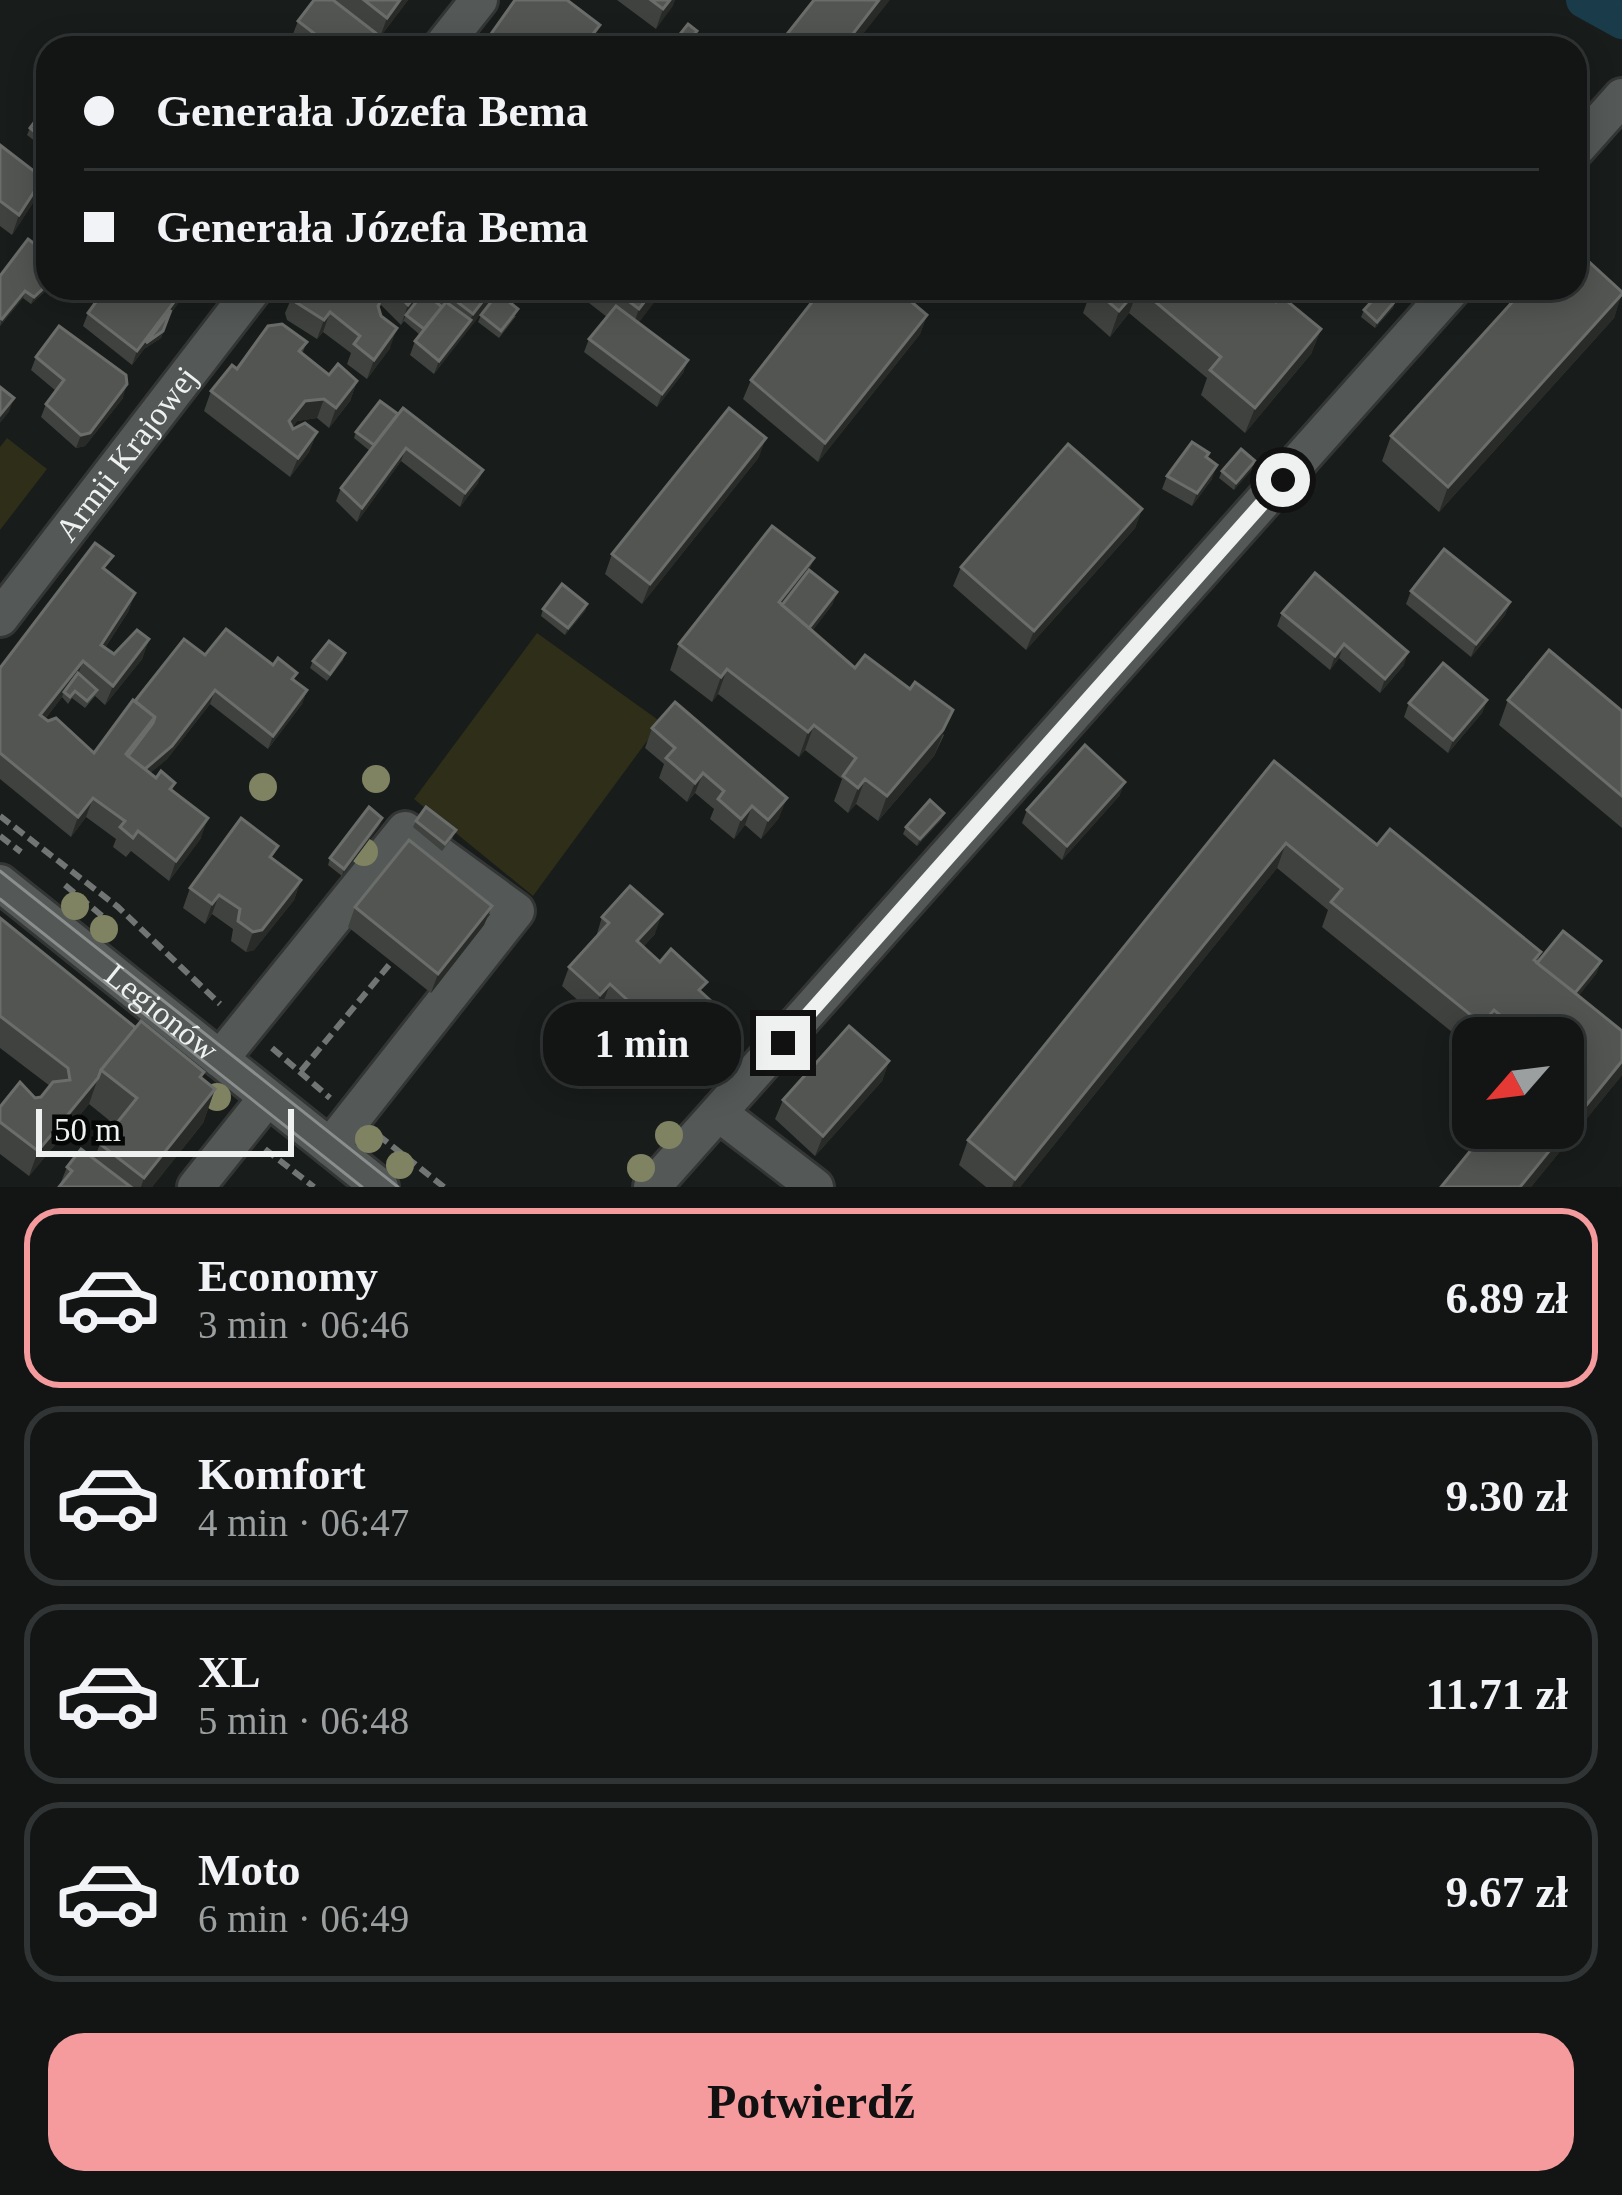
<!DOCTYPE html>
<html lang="pl">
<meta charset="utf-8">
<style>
body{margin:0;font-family:Georgia,serif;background:#1f2222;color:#f1f3f6;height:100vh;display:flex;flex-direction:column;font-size:45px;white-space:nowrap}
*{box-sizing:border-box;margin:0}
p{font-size:39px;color:#9c9fa0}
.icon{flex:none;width:66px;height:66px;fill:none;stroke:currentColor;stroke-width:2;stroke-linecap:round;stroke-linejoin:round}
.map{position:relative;height:1187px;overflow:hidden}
.sheet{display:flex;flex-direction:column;background:#121514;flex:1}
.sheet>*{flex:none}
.guide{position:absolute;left:36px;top:36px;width:1551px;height:264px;border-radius:36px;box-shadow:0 6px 30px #0003,0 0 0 3px #313434;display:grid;align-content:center;height:264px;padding:0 48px;background:#121514}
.needle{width:78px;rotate:242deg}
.controls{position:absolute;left:1452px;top:1017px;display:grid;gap:24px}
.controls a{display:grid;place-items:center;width:132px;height:132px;border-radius:24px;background:#121514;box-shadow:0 6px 30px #0003,0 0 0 3px #313434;font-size:60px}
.scale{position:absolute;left:36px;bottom:30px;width:258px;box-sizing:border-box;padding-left:12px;border:6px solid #eef1f0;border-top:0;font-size:33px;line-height:42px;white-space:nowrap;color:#eef1f0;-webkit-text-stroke:9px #050606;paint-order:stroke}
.end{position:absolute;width:54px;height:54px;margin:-27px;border:15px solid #eef1f0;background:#111;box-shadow:0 0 0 6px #111}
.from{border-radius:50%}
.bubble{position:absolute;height:84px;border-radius:36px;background:#121514;box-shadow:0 6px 30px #0003,0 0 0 3px #313434;font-size:39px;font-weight:600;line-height:84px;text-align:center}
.guide b{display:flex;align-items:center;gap:42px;height:114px;font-size:45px}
.guide b+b{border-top:3px solid #313434}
.guide i{width:30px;height:30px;background:#f1f3f6}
ul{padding:21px 0 0;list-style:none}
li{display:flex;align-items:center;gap:36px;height:180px;margin:0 24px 18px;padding:0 24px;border:6px solid #313434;border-radius:36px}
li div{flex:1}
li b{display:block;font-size:45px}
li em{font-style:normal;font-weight:600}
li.on{border-color:#f59b9e}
li>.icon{width:108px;height:108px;stroke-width:1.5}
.cta{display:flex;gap:24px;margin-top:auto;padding:24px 48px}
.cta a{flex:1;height:138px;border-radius:36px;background:#f59b9e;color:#111;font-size:48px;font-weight:600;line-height:138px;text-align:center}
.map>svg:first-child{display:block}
</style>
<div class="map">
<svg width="1622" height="1187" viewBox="0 0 1622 1187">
<rect width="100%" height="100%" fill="#181c1a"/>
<g fill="#2e2e19">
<polygon points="7,438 47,469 0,530 0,447"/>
<polygon points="537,633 661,722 533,896 414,799"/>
</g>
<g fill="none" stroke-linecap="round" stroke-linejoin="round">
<polyline stroke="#1a3b4a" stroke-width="36" points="1584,0 1622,21"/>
<g stroke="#333635" stroke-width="42">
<g id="minor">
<polyline points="441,48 479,0"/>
<polyline points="1575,150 1622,97"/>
<path id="s1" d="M 0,618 L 254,288"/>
<path id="s2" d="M 0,883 L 380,1187"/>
<polyline points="220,1059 405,830 516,911 330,1147"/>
<polyline points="720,1114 815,1187"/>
<polyline points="196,1187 267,1098"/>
<polyline points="652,1187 1453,288"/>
</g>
</g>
<g stroke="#717573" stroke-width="6" stroke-dasharray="12 6" stroke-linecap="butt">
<polyline points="0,816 118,907 220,1004"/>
<polyline points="0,836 21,852"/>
<polyline points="65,885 119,930"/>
<polyline points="272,1048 330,1098"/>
<polyline points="301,1071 389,965"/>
<polyline points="378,1135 444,1187"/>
<polyline points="265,1149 314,1187"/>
</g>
<use href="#minor" stroke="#545957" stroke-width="36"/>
<g stroke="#8a8e8c" stroke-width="3">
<polyline points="0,871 398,1187"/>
<polyline points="0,899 362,1187"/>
</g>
</g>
<g fill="#808362">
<circle cx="376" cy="779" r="14"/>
<circle cx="263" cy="787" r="14"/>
<circle cx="364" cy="852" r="14"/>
<circle cx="75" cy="906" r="14"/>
<circle cx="104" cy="929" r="14"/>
<circle cx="217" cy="1097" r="14"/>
<circle cx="669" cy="1135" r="14"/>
<circle cx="369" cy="1139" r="14"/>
<circle cx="400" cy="1165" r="14"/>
<circle cx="641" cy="1168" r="14"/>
</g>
<g fill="#3f423e">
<polygon points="314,0 408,0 380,37 377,35 372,48 311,48 293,34 298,21"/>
<polygon points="617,0 675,0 656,29"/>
<polygon points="48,104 48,144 45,149 27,135 30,128"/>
<polygon points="0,145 36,198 12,235 0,226"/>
<polygon points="0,276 48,288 49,288 31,304 23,298 0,326"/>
<polygon points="296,288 498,288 434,374 410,355 415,341 420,335 404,321 401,325 381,305 379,309 390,348 367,379 347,364 351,353 323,332 317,339 287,320 285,313"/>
<polygon points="594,288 665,288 638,323 688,360 683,373 657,407 584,352 589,339 607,317 589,303"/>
<polygon points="1070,288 1259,288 1276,302 1321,329 1311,354 1245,433 1201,395 1207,378 1129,313 1110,337 1083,313 1087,302"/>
<polygon points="1622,292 1614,318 1439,512 1382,461 1391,436"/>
<polygon points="1395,301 1393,308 1375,328 1361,317 1364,310"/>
<polygon points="179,302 169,316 161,338 144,349 132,365 83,326 88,313"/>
<polygon points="481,315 516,316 499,338 478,322"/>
<polygon points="927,315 920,334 818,462 743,399 751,380"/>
<polygon points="307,342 302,354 329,375 357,381 350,401 329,428 317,418 297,421 292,428 317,432 309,452 290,477 204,411 211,391"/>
<polygon points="36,357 123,398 85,446 76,448 41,417 46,404 56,391 31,370"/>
<polygon points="380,401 478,483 460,507 401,461 357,522 336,501 341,488 370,451 354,438 356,432"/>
<polygon points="1209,453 1207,458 1212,479 1192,506 1162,489 1167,476"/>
<polygon points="759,457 642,604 605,574 612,554"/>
<polygon points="1255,461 1253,468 1234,490 1219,478 1222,471"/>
<polygon points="1142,509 1135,528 1026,650 953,586 961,567"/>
<polygon points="814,558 809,570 837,592 832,605 812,631 855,668 944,735 934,756 878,821 856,804 848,813 834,801 842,779 805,750 799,757 718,694 712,702 670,670 679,644"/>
<polygon points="107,571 135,593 128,612 105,648 114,654 149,639 142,659 105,705 95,696 85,708 72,698 68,704 62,697 45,719 94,753 135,701 205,655 294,681 307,690 302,704 268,749 210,704 167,759 150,773 156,778 175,783 172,791 201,838 169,881 131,851 126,857 113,847 116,839 86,817 71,837 0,779 0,668"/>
<polygon points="1411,591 1510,602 1505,615 1471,657 1406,604"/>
<polygon points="587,604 585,611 565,635 541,616 543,609"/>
<polygon points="1282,613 1404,665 1380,693 1339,658 1330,670 1277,626"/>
<polygon points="345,653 343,660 327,681 310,668 313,661"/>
<polygon points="1487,700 1482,713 1448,753 1404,717 1409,703"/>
<polygon points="1508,700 1622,711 1622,828 1499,725"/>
<polygon points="652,728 779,818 761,839 745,825 734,839 710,819 714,809 695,793 687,802 659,778 664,764 645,748"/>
<polygon points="1274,761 1377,845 1541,952 1537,963 1601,961 1596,974 1578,996 1622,1031 1622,1075 1531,1187 1563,1038 1488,1038 1485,1036 1483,1038 1473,1038 1473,1049 1322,927 1328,910 1277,868 1020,1187 986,1187 959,1165 968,1140"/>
<polygon points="1120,795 1062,860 1022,823 1027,810"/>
<polygon points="944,813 941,820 917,846 903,834 906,827"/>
<polygon points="416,821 453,837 442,851 413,827"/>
<polygon points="380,825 342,876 328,865 330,858"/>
<polygon points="273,860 301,880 294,900 254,950 246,952 231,941 233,929 212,914 205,924 183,908 190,888"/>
<polygon points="492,906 484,925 431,993 348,927 355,907"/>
<polygon points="602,917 655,934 643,947 660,962 703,993 721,1010 714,1029 676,1071 603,1003 593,1014 562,986 569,967 596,937"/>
<polygon points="0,918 136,1028 215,1089 203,1123 152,1187 59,1187 67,1167 94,1159 100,1144 115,1125 89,1104 29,1176 0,1154 0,1107 41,1097 50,1086 0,1048"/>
<polygon points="889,1061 882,1081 815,1156 775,1119 783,1100"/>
</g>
<g fill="#282b28">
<polygon points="400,0 408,0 380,37 387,18"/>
<polygon points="670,0 675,0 673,6 656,29 663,9"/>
<polygon points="879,0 890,0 852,48 842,48"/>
<polygon points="600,25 590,48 582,48"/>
<polygon points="43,178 36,198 12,235 19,215"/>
<polygon points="48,284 49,288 31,304 34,297"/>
<polygon points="422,288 425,288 421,299 406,315 401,325 408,305"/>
<polygon points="493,288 498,288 496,295 434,374 439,361"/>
<polygon points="655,288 665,288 630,334 639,309"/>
<polygon points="1139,288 1129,313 1110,337 1119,311"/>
<polygon points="184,289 179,302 152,339 163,331 161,338 144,349 132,365 137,351"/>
<polygon points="25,291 23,298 0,326 2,319"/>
<polygon points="1622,294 1614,318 1439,512 1448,487"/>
<polygon points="1395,301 1393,308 1375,328 1377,322"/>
<polygon points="330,312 323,332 317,339 324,320"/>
<polygon points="927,315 920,334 818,462 825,443"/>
<polygon points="397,328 390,348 367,379 374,360"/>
<polygon points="1321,329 1311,354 1245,433 1255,408"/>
<polygon points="688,360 683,373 657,407 662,394"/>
<polygon points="357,381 350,401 329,428 336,408"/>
<polygon points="127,384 123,398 85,446 76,448 81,435"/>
<polygon points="14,398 9,412 0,423 0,415"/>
<polygon points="324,399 317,418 297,421 282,440 289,421 305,401"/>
<polygon points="317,432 309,452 290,477 298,458"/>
<polygon points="766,438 759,457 642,604 650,584"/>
<polygon points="406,448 401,461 357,522 362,508"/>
<polygon points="1255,461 1253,468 1234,490 1236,483"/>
<polygon points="1217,465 1212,479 1192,506 1197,493"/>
<polygon points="483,470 478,483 460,507 465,493"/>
<polygon points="1142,509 1135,528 1026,650 1034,631"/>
<polygon points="814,558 804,584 775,614 779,602"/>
<polygon points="837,592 832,605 798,649 803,636"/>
<polygon points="135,593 128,612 94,665 101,645"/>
<polygon points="1510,602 1505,615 1471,657 1476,644"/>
<polygon points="587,604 585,611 565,635 568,628"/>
<polygon points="149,639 142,659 105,705 113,686"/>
<polygon points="1344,644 1339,658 1330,670 1335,656"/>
<polygon points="1408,652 1404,665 1380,693 1385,679"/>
<polygon points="83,661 76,680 64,692 62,697 33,734 40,715"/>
<polygon points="727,669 718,694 712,702 721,677"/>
<polygon points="215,690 210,704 167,759 135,786 140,773"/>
<polygon points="307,690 302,704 268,749 273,736"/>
<polygon points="1487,700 1482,713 1448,753 1453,740"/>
<polygon points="953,710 934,756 878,821 887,796"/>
<polygon points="814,725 805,750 799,757 808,732"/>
<polygon points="703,773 695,793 687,802 695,783"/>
<polygon points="865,779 856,804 848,813 858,788"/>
<polygon points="1125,782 1120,795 1062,860 1067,846"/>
<polygon points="93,798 86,817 71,837 78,817"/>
<polygon points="787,798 779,818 761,839 768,820"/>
<polygon points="752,806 745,825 734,839 741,819"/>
<polygon points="944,813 941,820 917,846 920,839"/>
<polygon points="208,818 201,838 169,881 176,861"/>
<polygon points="382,818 380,825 342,876 344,869"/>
<polygon points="1286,843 1277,868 1020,1187 1012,1187 1015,1179"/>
<polygon points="301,880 294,900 254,950 246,952 253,932"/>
<polygon points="219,895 212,914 205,924 212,904"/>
<polygon points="492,906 484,925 431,993 438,974"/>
<polygon points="662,914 655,934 630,961 637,941"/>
<polygon points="1601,961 1596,974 1563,1016 1567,1002"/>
<polygon points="610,984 603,1003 593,1014 600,995"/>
<polygon points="721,1010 714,1029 676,1071 683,1051"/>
<polygon points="1494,1010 1485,1036 1483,1038 1477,1038 1482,1024"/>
<polygon points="889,1061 882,1081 815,1156 823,1136"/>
<polygon points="1622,1061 1622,1075 1531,1187 1520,1187"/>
<polygon points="98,1078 89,1104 29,1176 38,1151"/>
<polygon points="215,1089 203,1123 152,1187 141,1187 144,1178"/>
</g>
<g fill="#525551" stroke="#6a6d6a" stroke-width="3">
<polygon points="314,0 333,0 377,34 366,48 333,48 298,21"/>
<polygon points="364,0 400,0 387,18"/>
<polygon points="515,0 567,0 600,25 582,48 573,48 568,44 564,48 481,48"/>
<polygon points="651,0 670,0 663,9"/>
<polygon points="814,0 879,0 842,48 776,48"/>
<polygon points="688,24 697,31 683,48 669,48"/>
<polygon points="48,104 48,141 47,142 30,128"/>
<polygon points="0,145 43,178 19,215 0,201"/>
<polygon points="28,239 48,254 48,284 34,297 25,291 2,319 0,318 0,276"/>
<polygon points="1575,249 1622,292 1622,294 1448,487 1391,436 1525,288 1575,288"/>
<polygon points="106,288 183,288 184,289 137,351 88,313"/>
<polygon points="296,288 387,288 378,306 381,316 397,328 374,360 354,344 360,336 330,312 324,320 294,301 292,293"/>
<polygon points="391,288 422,288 408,305"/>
<polygon points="439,288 493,288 473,314"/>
<polygon points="611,288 655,288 639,309"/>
<polygon points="823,288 895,288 927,315 825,443 751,380"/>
<polygon points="1092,288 1259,288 1276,302 1281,296 1321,329 1255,408 1210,370 1221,357 1139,288 1119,311"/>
<polygon points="1383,289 1395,301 1377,322 1364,310"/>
<polygon points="424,292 442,307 424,329 406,315"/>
<polygon points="498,293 518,309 501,331 481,315"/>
<polygon points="446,302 471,320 439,361 415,341"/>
<polygon points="616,306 688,360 662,394 589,339"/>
<polygon points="171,310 163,331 146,343"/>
<polygon points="282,324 307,342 299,351 329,375 338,364 357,381 336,408 324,399 305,401 289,421 293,429 305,423 317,432 298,458 211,391 232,365 237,369 268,326"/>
<polygon points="59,326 126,375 127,384 90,433 81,435 46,404 64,380 36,357"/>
<polygon points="0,387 14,398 0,415"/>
<polygon points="380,401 398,414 374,445 356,432"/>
<polygon points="403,408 483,470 465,493 406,448 362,508 341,488"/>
<polygon points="729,408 766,438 650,584 612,554"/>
<polygon points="1192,442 1209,453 1206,457 1217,465 1197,493 1167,476"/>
<polygon points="1068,444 1142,509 1034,631 961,567"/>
<polygon points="1241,449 1255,461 1236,483 1222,471"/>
<polygon points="772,526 814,558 779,602 855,668 865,655 910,689 915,682 953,710 943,730 887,796 865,779 858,788 843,776 856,758 814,725 808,732 727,669 721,677 679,644"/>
<polygon points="95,543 113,556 103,568 135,593 101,645 114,654 137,630 149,639 113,686 83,661 40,715 48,721 56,718 94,753 133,700 155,717 126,754 156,778 161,771 175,783 170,789 208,818 176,861 138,831 133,838 120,827 125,821 93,798 78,817 0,753 0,668"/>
<polygon points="1444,549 1510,602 1476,644 1411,591"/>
<polygon points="809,570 837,592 809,628 782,605"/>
<polygon points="1315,573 1408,652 1385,679 1344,644 1335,656 1282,613"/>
<polygon points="562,584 587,604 568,628 543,609"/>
<polygon points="226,629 273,665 278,658 297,673 292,679 307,690 273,736 215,690 172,746 145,769 128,756 153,723 155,717 135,701 184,639 205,655"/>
<polygon points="329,641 345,653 330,674 313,661"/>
<polygon points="1549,650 1622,711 1622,796 1508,700"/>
<polygon points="1443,663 1487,700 1453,740 1409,703"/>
<polygon points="78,673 97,690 87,701 75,691 70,697 64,692"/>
<polygon points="675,702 787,798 768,820 752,806 741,819 718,799 724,791 703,773 695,783 666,758 675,748 652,728"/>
<polygon points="1085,745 1125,782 1067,846 1027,810"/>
<polygon points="1274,761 1377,845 1390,829 1541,952 1534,960 1622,1031 1622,1061 1520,1187 1441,1187 1489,1128 1563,1128 1563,1038 1528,1038 1494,1010 1482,1024 1331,902 1342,889 1286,843 1015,1179 968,1140"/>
<polygon points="930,800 944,813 920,839 906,827"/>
<polygon points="369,807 382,818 344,869 330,858"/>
<polygon points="426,807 456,830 445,844 416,821"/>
<polygon points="241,818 278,846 270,857 301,880 262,930 253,932 238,921 240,909 219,895 212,904 190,888"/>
<polygon points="409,840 492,906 438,974 355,907"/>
<polygon points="630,886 662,914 637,941 660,962 671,949 707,982 699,990 721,1010 683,1051 610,984 600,995 569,967 609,923 602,917"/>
<polygon points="0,918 136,1028 101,1070 98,1078 38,1151 0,1122 0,1107 20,1082 35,1098 41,1097 53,1082 70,1080 68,1068 0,1016"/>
<polygon points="1563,931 1601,961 1575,993 1537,963"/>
<polygon points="141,1021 204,1072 200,1077 215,1089 144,1178 100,1144 137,1098 101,1070"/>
<polygon points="849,1026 889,1061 823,1136 783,1100"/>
<polygon points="81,1149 131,1187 59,1187 72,1171 67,1167"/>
</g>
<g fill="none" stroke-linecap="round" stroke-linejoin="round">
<polyline stroke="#eef1f0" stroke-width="15" points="783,1043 1283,480"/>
</g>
<g text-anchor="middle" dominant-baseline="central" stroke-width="9" stroke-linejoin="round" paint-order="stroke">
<g font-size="33" fill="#eef1f0" stroke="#050606">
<text stroke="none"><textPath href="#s1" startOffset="207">Armii Krajowej</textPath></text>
<text stroke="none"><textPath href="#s2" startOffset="207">Legionów</textPath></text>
</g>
</g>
</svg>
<div class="controls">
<a><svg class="needle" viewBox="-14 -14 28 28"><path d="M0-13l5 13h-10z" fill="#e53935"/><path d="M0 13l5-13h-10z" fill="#9c9fa0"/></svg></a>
</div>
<div class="scale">50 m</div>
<i class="end from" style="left:1283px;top:480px"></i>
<i class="end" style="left:783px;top:1043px"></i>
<div class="bubble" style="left:543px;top:1002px;width:198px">1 min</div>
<div class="guide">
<b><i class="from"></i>Generała Józefa Bema</b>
<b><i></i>Generała Józefa Bema</b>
</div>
</div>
<section class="sheet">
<ul>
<li class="on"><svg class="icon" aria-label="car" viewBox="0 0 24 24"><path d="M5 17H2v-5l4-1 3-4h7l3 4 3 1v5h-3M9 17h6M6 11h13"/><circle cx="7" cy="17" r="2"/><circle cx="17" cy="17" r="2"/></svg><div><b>Economy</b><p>3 min · 06:46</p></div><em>6.89 zł</em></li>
<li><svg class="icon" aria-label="car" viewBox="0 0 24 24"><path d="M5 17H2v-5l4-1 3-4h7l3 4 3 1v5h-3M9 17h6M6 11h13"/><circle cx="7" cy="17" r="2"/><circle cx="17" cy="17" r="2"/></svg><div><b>Komfort</b><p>4 min · 06:47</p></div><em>9.30 zł</em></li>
<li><svg class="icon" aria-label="car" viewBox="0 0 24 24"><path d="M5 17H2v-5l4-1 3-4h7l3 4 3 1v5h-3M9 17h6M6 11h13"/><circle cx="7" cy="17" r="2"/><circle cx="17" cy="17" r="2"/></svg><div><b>XL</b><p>5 min · 06:48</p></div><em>11.71 zł</em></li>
<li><svg class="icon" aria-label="car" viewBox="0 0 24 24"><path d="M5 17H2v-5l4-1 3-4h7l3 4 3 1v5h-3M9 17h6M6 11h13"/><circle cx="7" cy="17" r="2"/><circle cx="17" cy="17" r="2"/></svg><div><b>Moto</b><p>6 min · 06:49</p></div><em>9.67 zł</em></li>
</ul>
<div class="cta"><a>Potwierdź</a></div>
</section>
